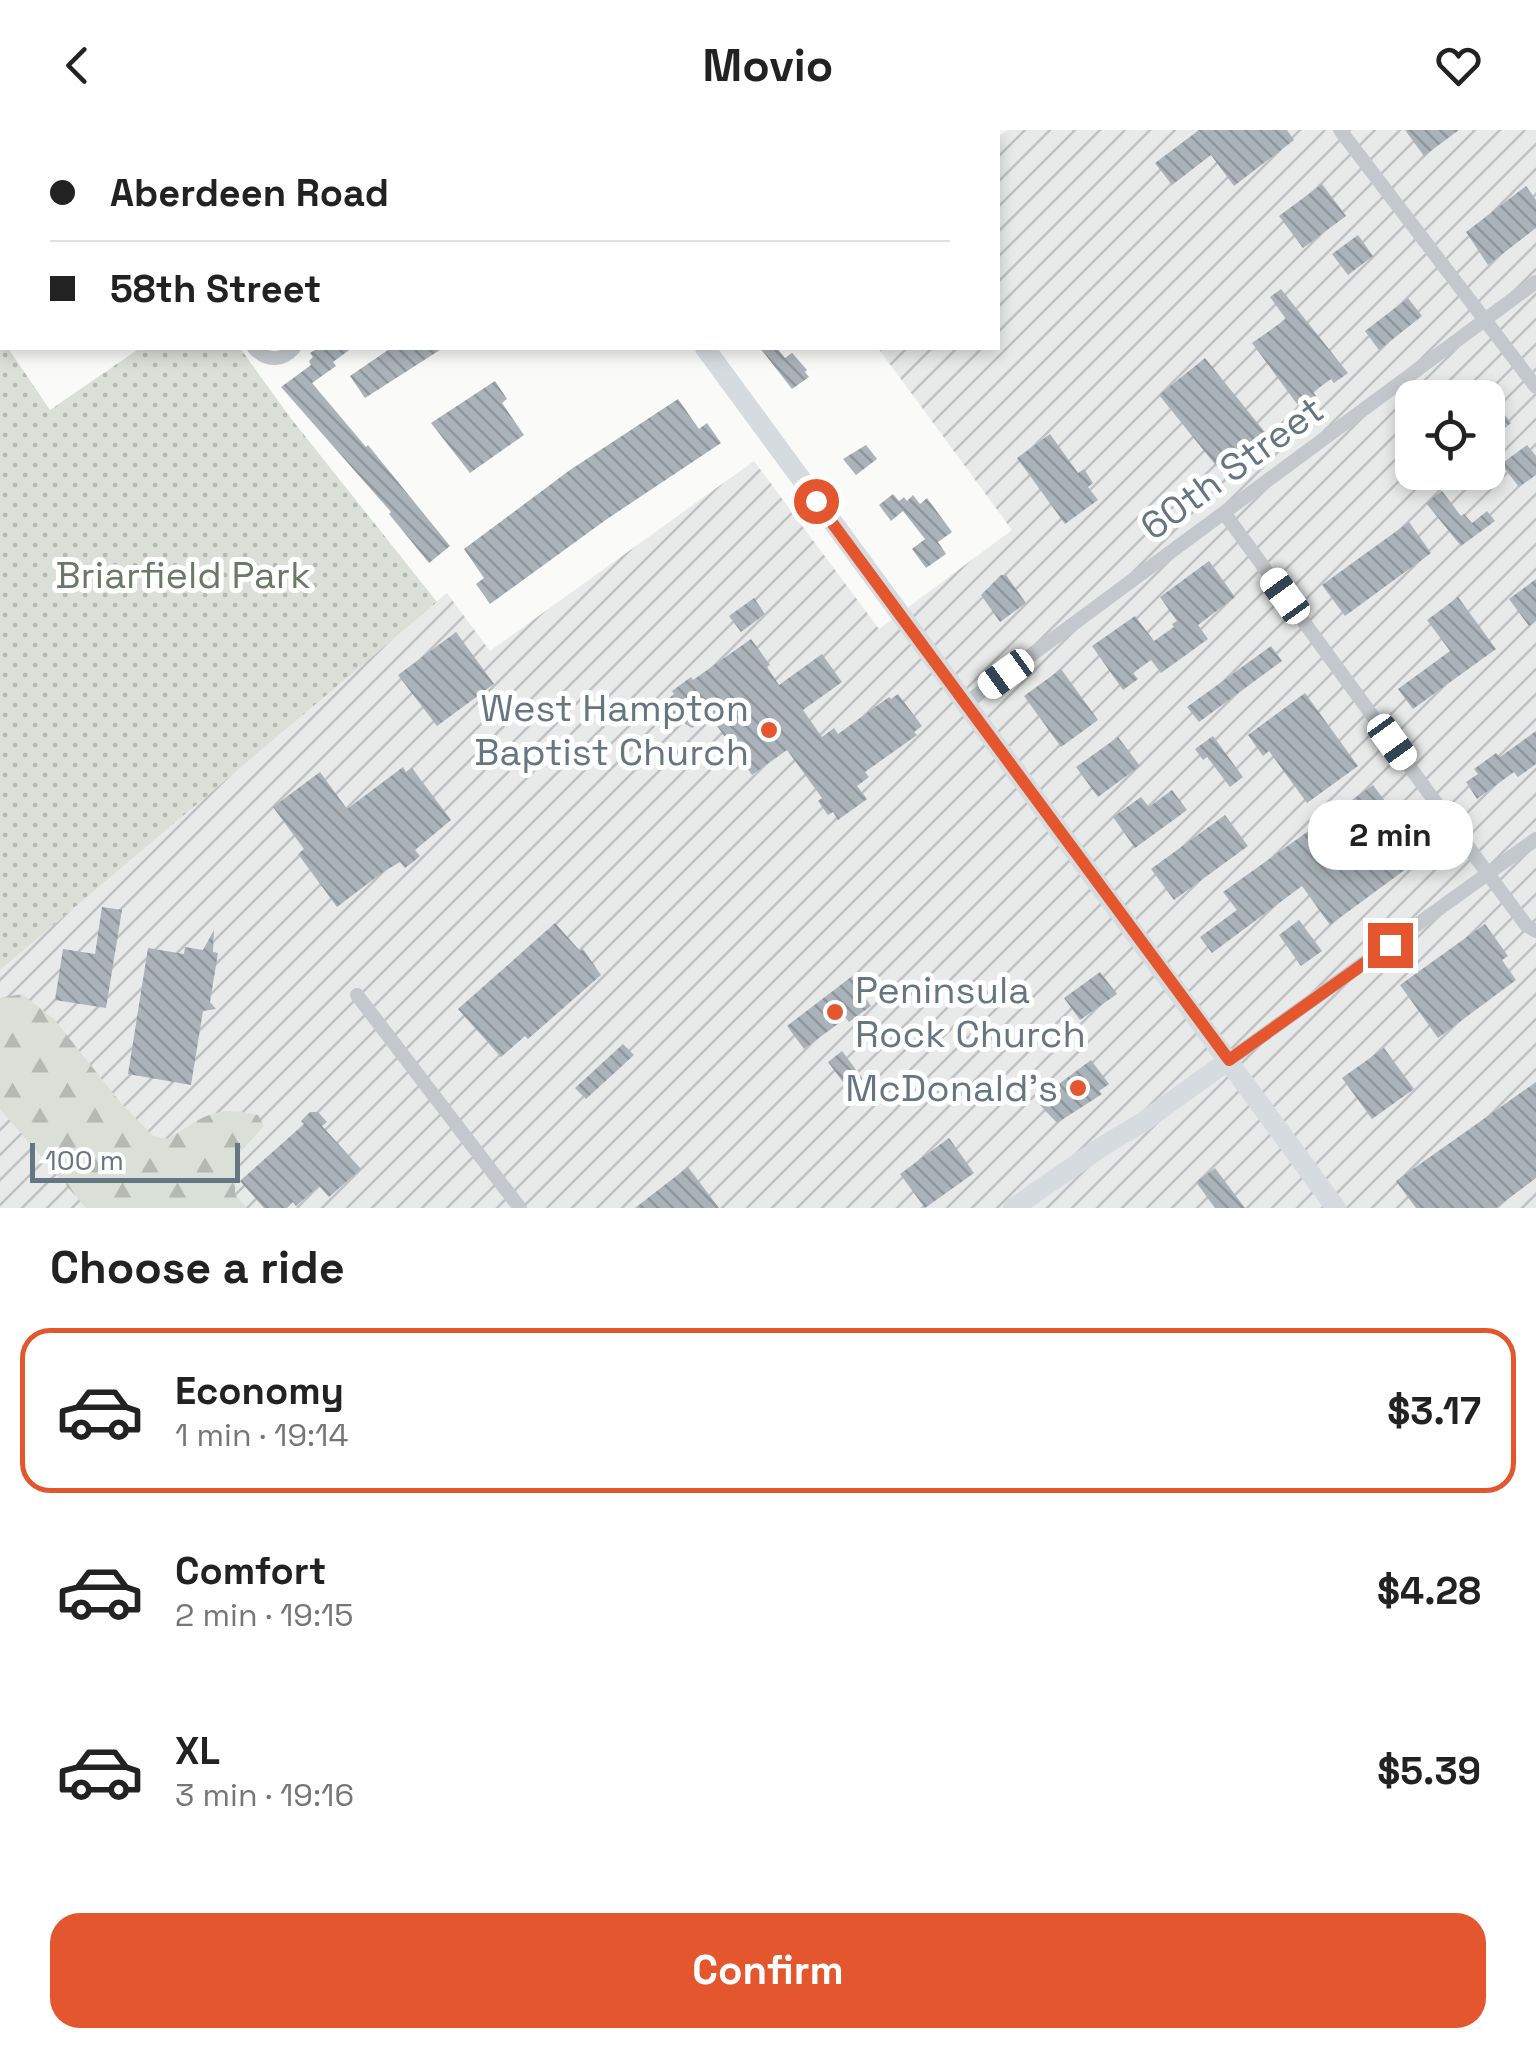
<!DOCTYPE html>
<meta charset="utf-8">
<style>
body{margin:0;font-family:"Space Grotesk",sans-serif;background:#f6f6f6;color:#222;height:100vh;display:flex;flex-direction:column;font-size:38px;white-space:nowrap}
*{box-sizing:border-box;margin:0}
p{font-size:32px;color:#767676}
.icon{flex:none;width:55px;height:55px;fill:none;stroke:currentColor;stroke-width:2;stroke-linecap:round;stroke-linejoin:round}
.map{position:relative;height:1078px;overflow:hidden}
.drawer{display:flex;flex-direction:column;background:#fff;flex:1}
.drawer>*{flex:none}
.guide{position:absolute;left:0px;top:0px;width:1000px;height:220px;box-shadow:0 5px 15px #0003;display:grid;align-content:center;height:220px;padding:0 50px;background:#fff}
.fabs{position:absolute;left:1395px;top:250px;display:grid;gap:20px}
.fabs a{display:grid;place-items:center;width:110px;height:110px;border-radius:20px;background:#fff;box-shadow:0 5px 15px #0003;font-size:50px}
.scale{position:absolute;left:30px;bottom:25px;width:210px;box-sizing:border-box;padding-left:10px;border:5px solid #657683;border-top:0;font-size:28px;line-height:35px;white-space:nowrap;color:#657683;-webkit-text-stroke:8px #fff;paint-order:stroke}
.end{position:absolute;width:45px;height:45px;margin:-22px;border:12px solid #e4572e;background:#fff;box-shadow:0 0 0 5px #fff}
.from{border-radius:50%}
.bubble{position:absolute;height:70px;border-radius:30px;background:#fff;box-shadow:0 5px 15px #0003;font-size:32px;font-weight:600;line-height:70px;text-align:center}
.car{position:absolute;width:30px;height:60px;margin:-30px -15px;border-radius:12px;box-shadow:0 0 8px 2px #0007;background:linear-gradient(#fff 24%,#345 0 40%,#fff 0 76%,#345 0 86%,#fff 0)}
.guide b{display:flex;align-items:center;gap:35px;height:95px;font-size:38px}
.guide b+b{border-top:2px solid #e0e0e0}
.guide i{width:25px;height:25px;background:#222}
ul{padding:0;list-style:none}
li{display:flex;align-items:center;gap:30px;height:165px;margin:0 20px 15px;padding:0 30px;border:5px solid transparent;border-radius:30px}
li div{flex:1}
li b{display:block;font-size:38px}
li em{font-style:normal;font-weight:600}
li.on{border-color:#e4572e}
li>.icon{width:90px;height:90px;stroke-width:1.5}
h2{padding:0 50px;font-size:45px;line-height:120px}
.button{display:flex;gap:20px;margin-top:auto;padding:20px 50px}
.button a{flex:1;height:115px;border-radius:30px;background:#e4572e;color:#fff;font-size:40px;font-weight:600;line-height:115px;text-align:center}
header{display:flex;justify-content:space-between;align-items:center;height:130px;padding:0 50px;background:#fff;font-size:45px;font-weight:600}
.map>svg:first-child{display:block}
</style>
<header><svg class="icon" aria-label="back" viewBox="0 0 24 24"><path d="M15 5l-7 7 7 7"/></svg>Movio<svg class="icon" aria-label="heart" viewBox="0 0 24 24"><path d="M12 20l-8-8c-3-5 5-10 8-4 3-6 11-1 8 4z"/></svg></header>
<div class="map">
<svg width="1536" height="1078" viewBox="0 0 1536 1078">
<defs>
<pattern id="industrial-furrows" width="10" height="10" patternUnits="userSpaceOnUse" patternTransform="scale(2.5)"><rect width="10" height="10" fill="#e8e9e9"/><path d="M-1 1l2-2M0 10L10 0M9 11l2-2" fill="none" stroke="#c0c1c2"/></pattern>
<pattern id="forest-firs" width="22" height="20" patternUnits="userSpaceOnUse" patternTransform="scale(2.5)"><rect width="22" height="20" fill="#dadfd7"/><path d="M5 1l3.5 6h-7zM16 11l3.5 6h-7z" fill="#b4b9b4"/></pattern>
<pattern id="park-dots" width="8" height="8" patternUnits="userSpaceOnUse" patternTransform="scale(2.5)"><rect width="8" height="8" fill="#dadfd7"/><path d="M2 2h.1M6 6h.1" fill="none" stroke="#b4b9b4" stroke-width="1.8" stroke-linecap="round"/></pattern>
<pattern id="building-back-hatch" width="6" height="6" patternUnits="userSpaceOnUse" patternTransform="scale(2.5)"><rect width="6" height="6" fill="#aab3b9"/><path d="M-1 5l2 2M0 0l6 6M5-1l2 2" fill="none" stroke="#8e969c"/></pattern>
</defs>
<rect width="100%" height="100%" fill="#fafaf8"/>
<path fill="url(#industrial-furrows)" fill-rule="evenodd" d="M 1007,0 L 1536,0 L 1536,1078 L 0,1078 L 0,840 L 447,463 L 490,521 L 754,331 L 879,499 L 1012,400 L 878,218 L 998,218 L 998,7 ZM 1412,268 L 1488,268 L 1488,342 L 1412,342 Z"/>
<path fill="url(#forest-firs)" d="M 22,864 L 54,889 L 120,972 L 153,1006 L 169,1009 C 203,986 215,975 258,985 L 264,996 L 236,1027 L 235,1065 L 247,1078 L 86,1078 L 0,979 L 0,868 Z"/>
<polygon fill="url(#park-dots)" points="0,206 2,218 8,218 50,280 140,218 240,218 289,286 437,472 0,840"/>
<g fill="url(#building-back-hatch)">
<polygon points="1199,0 1287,0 1294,10 1234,56 1211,25 1172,55 1155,33"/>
<polygon points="1405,0 1459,0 1424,26"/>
<polygon points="1322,54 1346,86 1303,118 1279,86"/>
<polygon points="1526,56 1536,70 1536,98 1488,135 1466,102"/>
<polygon points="1358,105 1373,126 1348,145 1332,124"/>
<polygon points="1281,159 1348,243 1334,253 1331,249 1313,262 1316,266 1307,273 1304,269 1297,274 1252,213 1286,189 1270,167"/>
<polygon points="1408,168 1422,186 1379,220 1365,201"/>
<polygon points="318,218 352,218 333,232 336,236 312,253 366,317 368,315 450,416 429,433 389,384 391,382 281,257 311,235 309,231 313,227 310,223"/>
<polygon points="391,218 443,218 365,268 350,246"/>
<polygon points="760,218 777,218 785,228 792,223 807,240 805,242 809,247 792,259"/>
<polygon points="1205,228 1268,306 1222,343 1159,265"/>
<polygon points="495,251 507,269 502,273 524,305 470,343 431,293"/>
<polygon points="1480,252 1511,293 1488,312 1488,268 1459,268"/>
<polygon points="678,269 699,299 707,293 721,313 607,389 490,474 476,454 484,448 464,419 570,340"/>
<polygon points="1050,304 1078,343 1084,339 1093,353 1088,357 1098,370 1065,394 1017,328"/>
<polygon points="866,315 877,329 856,345 843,329"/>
<polygon points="1527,315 1536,326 1536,345 1519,357 1501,334"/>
<polygon points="1442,361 1461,386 1464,384 1472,393 1487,381 1495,391 1461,416 1426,373"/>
<polygon points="893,364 899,371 904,367 907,371 913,365 920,374 927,368 952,402 938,412 946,424 926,438 912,419 925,409 903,381 891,391 879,375"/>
<polygon points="1409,392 1431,423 1345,486 1322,455"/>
<polygon points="1209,431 1235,467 1198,495 1208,509 1161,543 1151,530 1133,543 1138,549 1123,560 1092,516 1135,486 1154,511 1174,497 1172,494 1177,491 1160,467"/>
<polygon points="1001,445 1006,445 1026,473 1000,492 981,465"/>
<polygon points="1536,449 1536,491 1529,496 1509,469"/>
<polygon points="1458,467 1496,519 1413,579 1398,559 1450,521 1427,490"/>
<polygon points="754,468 765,484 741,502 729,486"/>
<polygon points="456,502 494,554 437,596 398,545"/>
<polygon points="751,509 770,535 767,537 779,555 822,524 842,552 803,580 822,607 834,598 838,604 889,567 891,569 898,564 922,596 914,602 917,605 865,642 869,647 857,656 867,669 838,690 833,682 828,685 818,671 822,668 787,620 752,645 710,586 692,598 684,593 677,596 666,581 671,575 667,570 674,564 672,561 691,547 693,550"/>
<polygon points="1271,516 1282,531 1199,592 1187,577"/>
<polygon points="1061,539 1098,590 1061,617 1024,566"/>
<polygon points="1305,563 1358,636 1307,673 1269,621 1263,626 1248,605"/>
<polygon points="1536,601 1536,634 1518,647 1514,642 1477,669 1466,652 1478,644 1474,639 1496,623 1500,627"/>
<polygon points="1213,606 1243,647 1230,657 1207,627 1203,630 1195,619"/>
<polygon points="1118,607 1140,636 1098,667 1076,637"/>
<polygon points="403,637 406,642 412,638 451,690 415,720 420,726 413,732 405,738 400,732 383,742 337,777 298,724 304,719 273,677 320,642 347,679"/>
<polygon points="1373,655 1425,725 1330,795 1302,756 1212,823 1200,807 1237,780 1223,762"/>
<polygon points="1172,660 1187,680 1135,718 1113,687 1141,667 1149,677"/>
<polygon points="1225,685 1248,716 1174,770 1151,739"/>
<polygon points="102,777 122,780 106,878 55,870 63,819 95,824"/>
<polygon points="1299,790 1322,821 1301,836 1279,805"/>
<polygon points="555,793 580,821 583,819 601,845 528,909 525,906 501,927 458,879"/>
<polygon points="1485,794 1508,826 1502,830 1516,850 1438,908 1400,855"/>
<polygon points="214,800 213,822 218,823 210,872 216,879 203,881 191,955 128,944 148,818 184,824 185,817 203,820"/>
<polygon points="1100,842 1117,864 1080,890 1064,868"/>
<polygon points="851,847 871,876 849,892 846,888 804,919 787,896"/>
<polygon points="623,914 634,925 586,969 575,958"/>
<polygon points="1384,918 1414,959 1372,989 1342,948"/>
<polygon points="842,921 863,949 849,960 828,932"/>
<polygon points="1091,930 1109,954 1099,961 1102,964 1057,993 1040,975 1043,973 1040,968"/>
<polygon points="1536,952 1536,1048 1496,1078 1416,1078 1396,1051"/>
<polygon points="310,982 318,982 327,992 322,996 361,1039 329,1067 319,1056 296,1076 293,1072 287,1078 264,1078 240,1051 304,994 301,991"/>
<polygon points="949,1008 974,1043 925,1078 900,1044"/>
<polygon points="688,1037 719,1078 635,1078 662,1057"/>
<polygon points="1215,1038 1245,1078 1215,1078 1196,1052"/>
</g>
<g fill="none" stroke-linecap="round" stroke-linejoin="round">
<g stroke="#c3c8cc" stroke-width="14">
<polyline points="1340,0 1536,257"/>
<polyline points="814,2 818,0"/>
<path d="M 254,218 C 266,231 282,232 294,218"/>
<polyline points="1225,384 1488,744 1526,795 1536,801"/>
<polyline points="965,574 1536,152"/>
<polyline points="357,865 520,1078"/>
<polyline points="1229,930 1536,709"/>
</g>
<g stroke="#d6dbdf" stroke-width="20">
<polyline points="547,0 549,2"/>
<polyline points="705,218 1336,1078"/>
<polyline points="1013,1078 1103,1016 1143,992 1229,930"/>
</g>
</g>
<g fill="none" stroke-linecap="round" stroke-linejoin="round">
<polyline stroke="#e4572e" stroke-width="12" points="816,371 1229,930 1390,815"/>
</g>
<g fill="#e4572e" stroke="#fff" stroke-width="4">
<circle cx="769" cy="600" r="10"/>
<circle cx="835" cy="882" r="10"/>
<circle cx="1078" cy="958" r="10"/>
</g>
<g text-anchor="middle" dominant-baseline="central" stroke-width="10" stroke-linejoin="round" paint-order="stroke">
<g font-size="38" fill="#657683" stroke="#fff">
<text transform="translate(1232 338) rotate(-36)">60th Street</text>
</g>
<g font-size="38" fill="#687a64" stroke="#fff">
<text x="183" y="445">Briarfield Park</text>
</g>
<g font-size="38" fill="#657683" stroke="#fff" text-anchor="end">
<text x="749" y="578">West Hampton<tspan x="749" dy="44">Baptist Church</tspan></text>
<text x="855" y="860" text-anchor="start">Peninsula<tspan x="855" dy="44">Rock Church</tspan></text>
<text x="1058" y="958">McDonald's</text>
</g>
</g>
</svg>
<div class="fabs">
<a><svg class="icon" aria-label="locate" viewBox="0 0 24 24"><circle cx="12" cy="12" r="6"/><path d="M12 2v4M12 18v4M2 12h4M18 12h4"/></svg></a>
</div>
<div class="scale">100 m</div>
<i class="end from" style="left:816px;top:371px"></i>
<i class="end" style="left:1390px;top:815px"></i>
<div class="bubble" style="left:1308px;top:670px;width:165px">2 min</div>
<i class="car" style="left:1285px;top:466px;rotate:324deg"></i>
<i class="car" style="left:1006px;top:544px;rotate:234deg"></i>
<i class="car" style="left:1392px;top:612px;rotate:144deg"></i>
<div class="guide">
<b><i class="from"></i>Aberdeen Road</b>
<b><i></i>58th Street</b>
</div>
</div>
<section class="drawer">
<h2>Choose a ride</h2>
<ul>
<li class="on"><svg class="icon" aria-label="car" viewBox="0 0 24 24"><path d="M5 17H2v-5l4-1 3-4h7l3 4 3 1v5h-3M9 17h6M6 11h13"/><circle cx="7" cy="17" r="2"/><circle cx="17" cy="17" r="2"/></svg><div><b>Economy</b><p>1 min · 19:14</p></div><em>$3.17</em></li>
<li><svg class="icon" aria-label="car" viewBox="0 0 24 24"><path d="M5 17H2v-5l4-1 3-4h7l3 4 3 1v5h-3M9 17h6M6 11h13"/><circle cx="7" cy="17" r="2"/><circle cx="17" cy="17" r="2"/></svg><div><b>Comfort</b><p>2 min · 19:15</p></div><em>$4.28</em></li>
<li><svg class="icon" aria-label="car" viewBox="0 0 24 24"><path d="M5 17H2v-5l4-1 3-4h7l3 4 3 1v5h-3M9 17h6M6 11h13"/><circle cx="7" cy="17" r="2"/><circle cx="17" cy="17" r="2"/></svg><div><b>XL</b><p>3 min · 19:16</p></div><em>$5.39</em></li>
</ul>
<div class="button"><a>Confirm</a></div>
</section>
